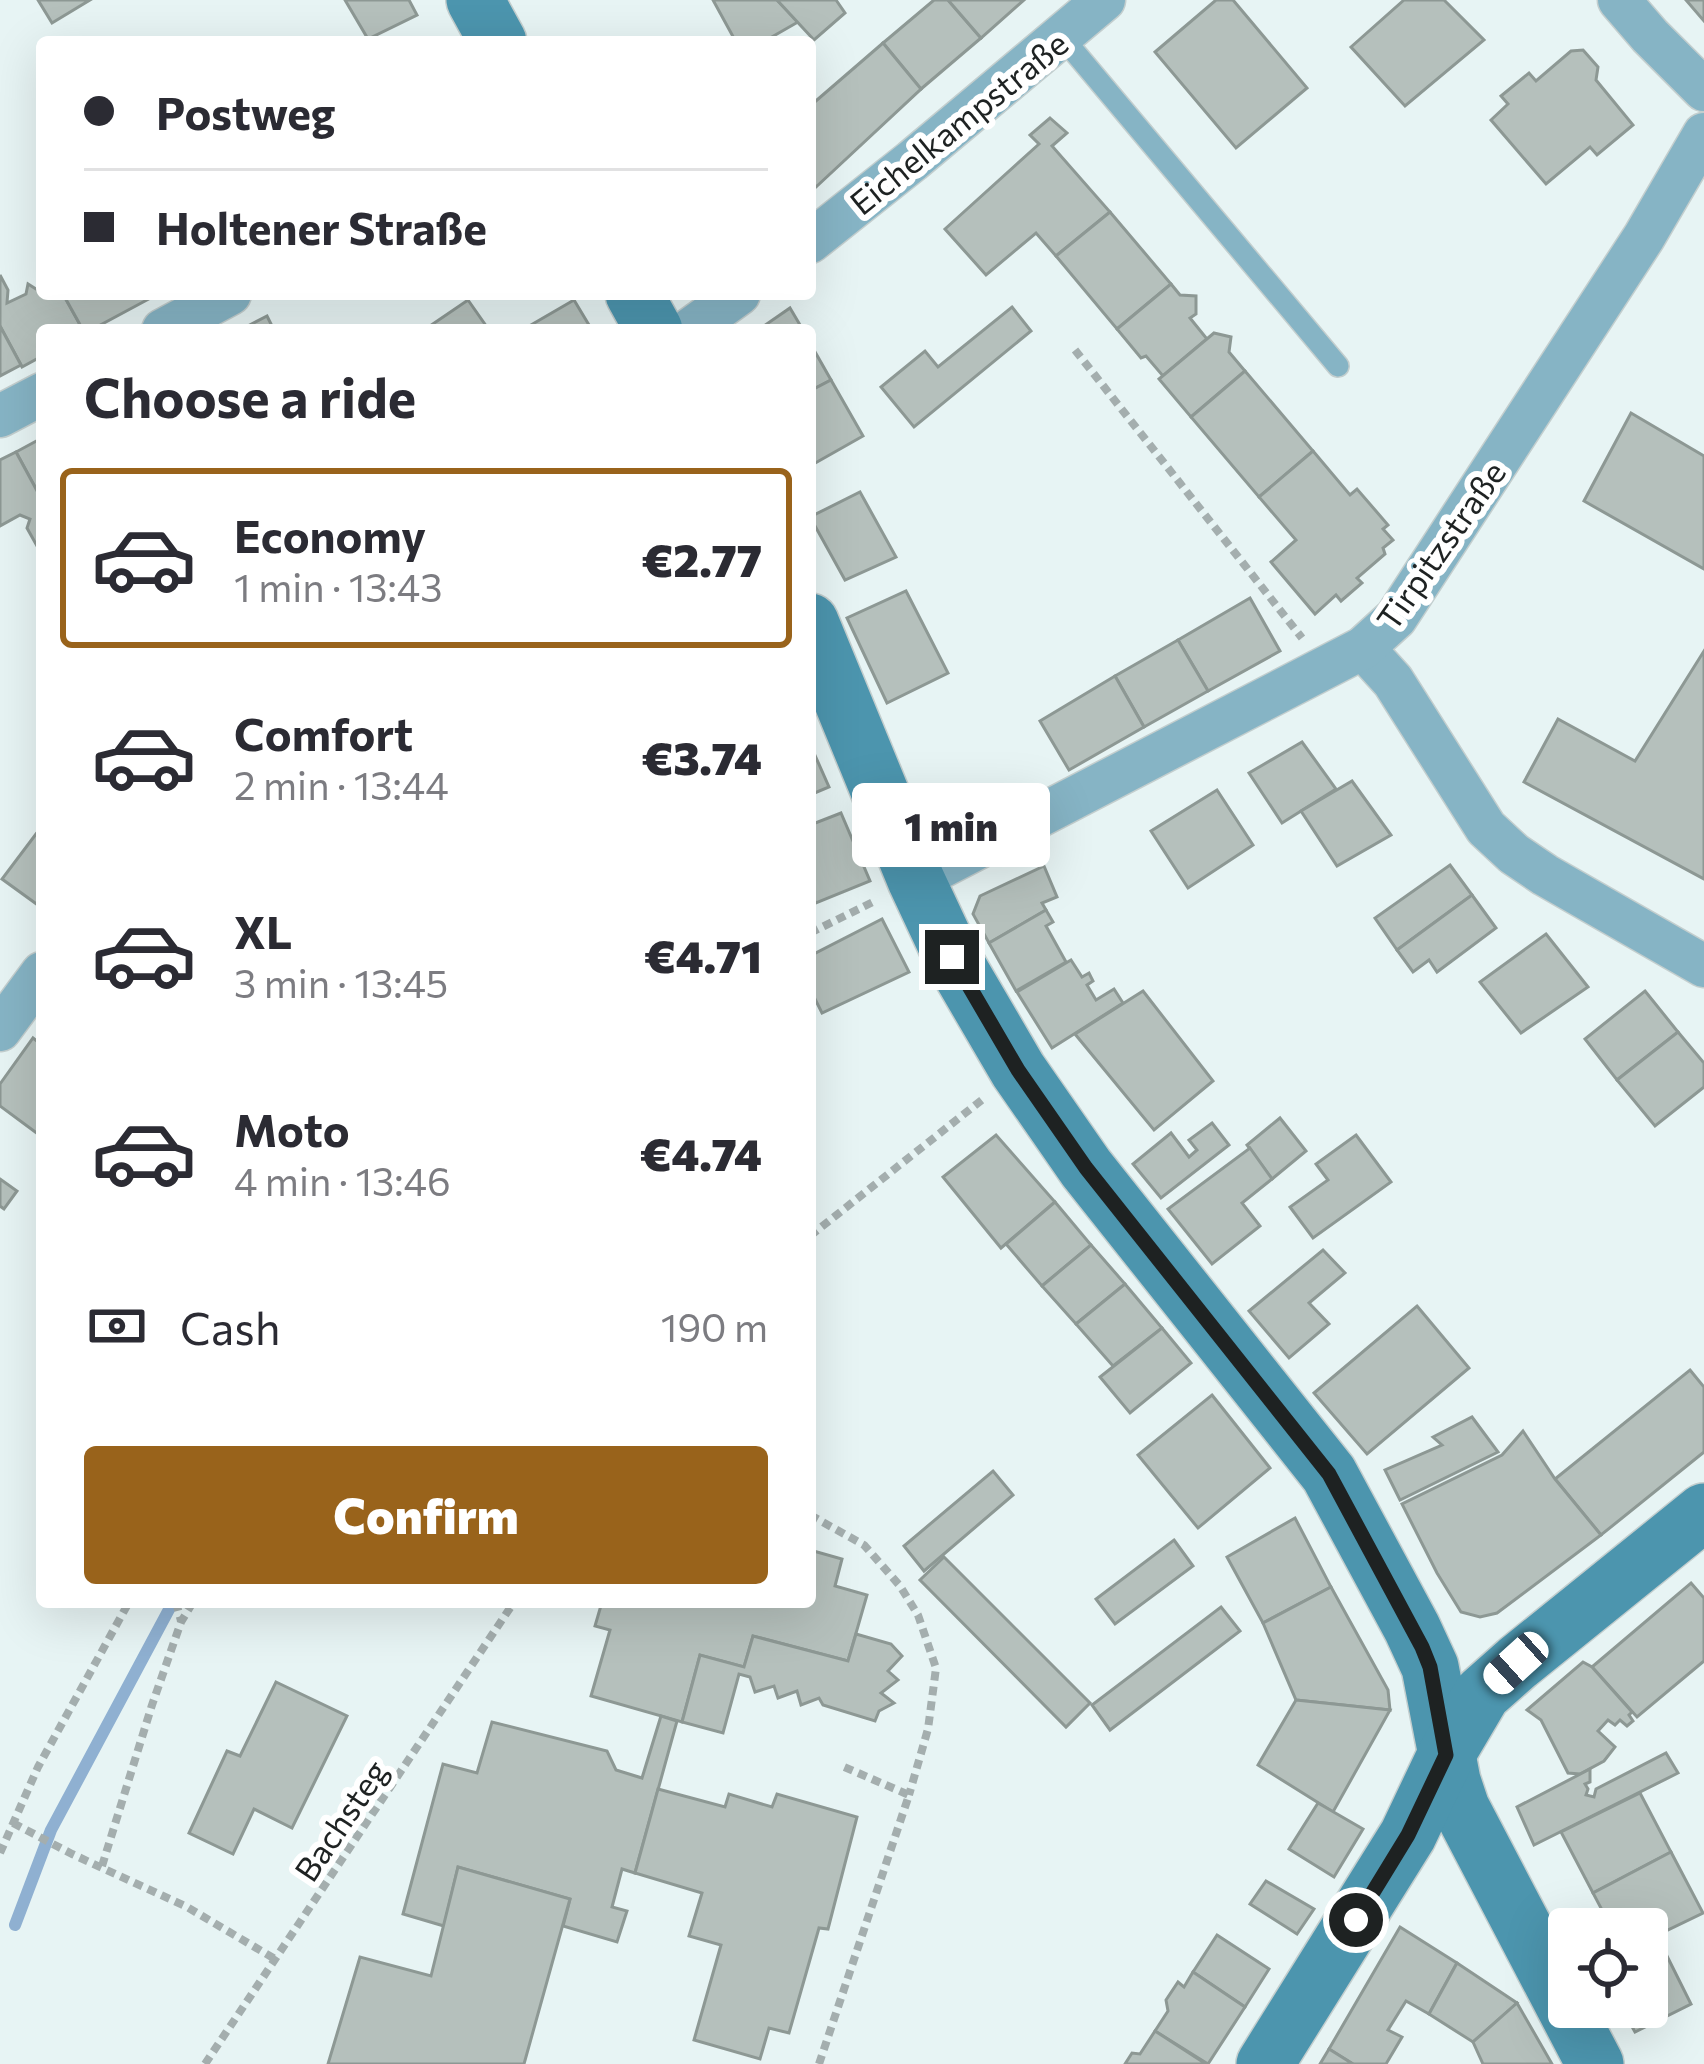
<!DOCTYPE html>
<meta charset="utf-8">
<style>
body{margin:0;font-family:Commissioner,sans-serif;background:#f7f7f7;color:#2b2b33;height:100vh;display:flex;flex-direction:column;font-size:45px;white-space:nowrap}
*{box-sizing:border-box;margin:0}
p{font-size:39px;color:#7c7c81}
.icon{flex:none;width:66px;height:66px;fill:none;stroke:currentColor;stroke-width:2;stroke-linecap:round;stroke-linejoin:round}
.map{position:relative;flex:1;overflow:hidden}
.sheet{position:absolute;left:36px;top:324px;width:780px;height:1284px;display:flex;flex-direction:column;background:#fff;border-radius:12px;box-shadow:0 12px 48px #0002}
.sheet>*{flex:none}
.top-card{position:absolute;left:36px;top:36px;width:780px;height:264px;border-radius:12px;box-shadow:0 12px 48px #0002;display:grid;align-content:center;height:264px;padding:0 48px;background:#fff}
.fabs{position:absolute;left:1548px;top:1908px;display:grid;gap:24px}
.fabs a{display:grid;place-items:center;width:120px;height:120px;border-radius:12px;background:#fff;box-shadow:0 12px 48px #0002;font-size:60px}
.end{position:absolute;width:54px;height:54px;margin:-27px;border:15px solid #1e2222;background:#fff;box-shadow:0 0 0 6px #fff}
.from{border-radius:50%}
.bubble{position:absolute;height:84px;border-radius:12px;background:#fff;box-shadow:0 12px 48px #0002;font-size:39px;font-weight:800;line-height:84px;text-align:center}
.car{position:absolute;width:36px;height:72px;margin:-36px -18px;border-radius:15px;box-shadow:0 0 9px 3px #0007;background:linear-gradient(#fff 24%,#345 0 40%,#fff 0 76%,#345 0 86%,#fff 0)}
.top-card b{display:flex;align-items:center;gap:42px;height:114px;font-size:45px}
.top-card b+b{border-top:3px solid #e1e1e2}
.top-card i{width:30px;height:30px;background:#2b2b33}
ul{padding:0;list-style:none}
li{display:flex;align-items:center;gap:36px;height:180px;margin:0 24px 18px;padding:0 24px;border:6px solid transparent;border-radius:12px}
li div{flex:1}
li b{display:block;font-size:45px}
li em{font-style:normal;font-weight:800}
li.active{border-color:#99631b}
li>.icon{width:108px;height:108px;stroke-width:1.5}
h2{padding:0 48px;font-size:54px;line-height:144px}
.pay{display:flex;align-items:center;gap:30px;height:132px;padding:0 48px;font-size:45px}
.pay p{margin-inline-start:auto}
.action{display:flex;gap:24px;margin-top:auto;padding:24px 48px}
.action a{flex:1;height:138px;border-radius:12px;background:#99631b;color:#fff;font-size:48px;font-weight:800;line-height:138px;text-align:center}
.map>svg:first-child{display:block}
</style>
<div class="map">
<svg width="1704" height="2064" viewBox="0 0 1704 2064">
<rect width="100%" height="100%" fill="#e7f4f4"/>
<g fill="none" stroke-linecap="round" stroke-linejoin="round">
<polyline stroke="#8fb0d1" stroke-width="12" points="15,1925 51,1830 173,1602"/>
</g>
<g fill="#b5c0bc" stroke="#8d9894" stroke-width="3">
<polygon points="38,0 90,0 52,23"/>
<polygon points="345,0 409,0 417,15 368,39"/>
<polygon points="713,0 777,0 798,22 763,42 736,42"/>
<polygon points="777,0 836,0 845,13 814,40"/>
<polygon points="934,0 948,0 981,38 921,89 883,43"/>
<polygon points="948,0 1024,0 981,38"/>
<polygon points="1216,0 1233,0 1307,88 1236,148 1155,52"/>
<polygon points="1404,0 1444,0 1484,40 1405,106 1351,47"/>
<polygon points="1686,0 1704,0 1704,21"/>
<polygon points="883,43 921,89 816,187 810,177 810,106"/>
<polygon points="1583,50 1598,67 1596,80 1633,125 1597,155 1590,147 1546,184 1491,120 1508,104 1501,96 1529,73 1536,81 1571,51"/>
<polygon points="1050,118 1067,133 1052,146 1110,212 1056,256 1036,233 986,275 945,229 1039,144 1030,135"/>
<polygon points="1110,212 1171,284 1117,329 1056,256"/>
<polygon points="0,275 8,290 7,303 26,294 28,284 36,289 42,285 42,294 63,294 83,330 42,330 42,356 22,367 0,326"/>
<polygon points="1171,284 1180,295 1196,296 1196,314 1190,318 1207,339 1163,376 1146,356 1141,358 1117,329"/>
<polygon points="63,294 158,294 91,330 83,330"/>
<polygon points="468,300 489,330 424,330"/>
<polygon points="574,300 592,330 525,330 524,329"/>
<polygon points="1012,307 1031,331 914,427 881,387 925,351 938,367"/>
<polygon points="790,308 803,330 758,330"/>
<polygon points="267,316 274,330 240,330"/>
<polygon points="0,326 21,365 0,376"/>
<polygon points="1214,333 1231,337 1229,352 1245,371 1191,417 1159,379"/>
<polygon points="810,343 831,380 810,391"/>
<polygon points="1245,371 1313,451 1259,497 1191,417"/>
<polygon points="831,380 863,436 810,466 810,391"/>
<polygon points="1631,413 1704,456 1704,569 1584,501"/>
<polygon points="42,438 42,500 16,452"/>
<polygon points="1313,451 1350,495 1357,489 1388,525 1383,529 1393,540 1383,548 1385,554 1357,578 1362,583 1341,601 1336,595 1315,614 1271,562 1296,540 1259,497"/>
<polygon points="16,452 42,500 42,543 37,546 27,528 30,519 20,515 0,526 0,460"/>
<polygon points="860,492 896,557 845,580 810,517"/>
<polygon points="906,591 948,673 887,703 847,618"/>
<polygon points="1250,598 1280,651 1208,691 1178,640"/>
<polygon points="1178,640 1208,691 1144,727 1115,676"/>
<polygon points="1704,651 1704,879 1524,782 1558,719 1635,761"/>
<polygon points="1115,676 1144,727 1069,770 1040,721"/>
<polygon points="1302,742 1336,789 1282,823 1249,773"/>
<polygon points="810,744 829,787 810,795"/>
<polygon points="1352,781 1391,835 1337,866 1301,811"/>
<polygon points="1217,790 1253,845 1188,888 1151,831"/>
<polygon points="841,813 870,881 816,903 810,893 810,825"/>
<polygon points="36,834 42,839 42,908 2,879"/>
<polygon points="1450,865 1472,895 1397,950 1375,918"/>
<polygon points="1044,866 1057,897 1042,903 1046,910 989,943 973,914 980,896"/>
<polygon points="1472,895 1496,928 1437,972 1429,960 1413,972 1397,950"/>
<polygon points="1046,910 1053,922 1046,926 1066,962 1016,991 989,943"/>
<polygon points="882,919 909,972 822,1013 810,989 810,956"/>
<polygon points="1546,934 1588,987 1521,1033 1480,982"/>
<polygon points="1071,960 1082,977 1089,973 1093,981 1087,985 1096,1000 1114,989 1123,1003 1052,1048 1017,992"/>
<polygon points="1143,991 1213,1081 1154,1130 1075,1034"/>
<polygon points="1645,991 1678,1032 1617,1080 1585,1039"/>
<polygon points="1678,1032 1704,1063 1704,1087 1655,1126 1617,1080"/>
<polygon points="33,1038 42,1045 42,1137 0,1106 0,1084"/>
<polygon points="1280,1118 1306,1151 1272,1179 1247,1145"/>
<polygon points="1212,1123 1229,1145 1161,1198 1133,1164 1171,1133 1189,1157 1197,1150 1189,1140"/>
<polygon points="996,1135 1055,1202 1001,1248 943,1177"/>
<polygon points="1356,1135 1391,1182 1313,1238 1290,1207 1328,1180 1316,1164"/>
<polygon points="1250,1148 1272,1179 1242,1203 1260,1226 1212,1264 1168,1209"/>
<polygon points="0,1179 17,1191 4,1209 0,1206"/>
<polygon points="1055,1202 1091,1245 1042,1286 1006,1244"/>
<polygon points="1091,1245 1125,1284 1076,1324 1042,1286"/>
<polygon points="1323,1250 1345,1273 1309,1303 1329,1324 1289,1358 1249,1311"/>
<polygon points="1125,1284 1162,1328 1113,1366 1076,1324"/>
<polygon points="1417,1306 1469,1368 1367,1454 1314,1393"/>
<polygon points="1162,1328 1191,1363 1130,1413 1100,1377"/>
<polygon points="1690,1370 1704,1387 1704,1452 1601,1535 1555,1479"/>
<polygon points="1212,1395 1270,1468 1198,1528 1138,1455"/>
<polygon points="1472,1417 1498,1452 1400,1500 1385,1470 1442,1445 1433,1437"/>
<polygon points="1523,1431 1555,1479 1601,1535 1497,1613 1480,1617 1461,1612 1437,1573 1402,1504 1502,1455"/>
<polygon points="993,1471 1013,1495 924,1571 904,1546"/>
<polygon points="1295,1518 1331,1587 1263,1623 1227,1557"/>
<polygon points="1174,1540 1193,1566 1115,1624 1096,1599"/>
<polygon points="810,1550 842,1559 835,1586 867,1595 848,1661 753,1636 744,1667 700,1655 682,1722 591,1696 610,1630 595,1626 602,1602 810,1602"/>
<polygon points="944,1557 1090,1703 1066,1727 920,1580"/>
<polygon points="1691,1583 1704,1598 1704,1661 1637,1717 1592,1667"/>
<polygon points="1331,1587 1388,1690 1390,1710 1296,1700 1263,1623"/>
<polygon points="1221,1607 1240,1631 1110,1730 1092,1705"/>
<polygon points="856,1634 891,1644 902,1656 888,1671 898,1680 881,1693 894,1703 879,1711 875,1721 823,1705 819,1698 801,1705 797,1691 778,1698 774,1686 755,1692 750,1677 739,1674 723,1733 682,1722 700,1655 744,1667 753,1636 848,1661"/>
<polygon points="1583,1662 1592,1667 1632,1712 1629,1715 1633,1721 1627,1726 1620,1720 1615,1725 1608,1720 1598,1731 1615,1747 1604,1761 1580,1774 1568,1773 1541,1720 1527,1710"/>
<polygon points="276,1682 347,1716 292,1828 254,1809 233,1854 189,1833 227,1751 240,1756"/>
<polygon points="1296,1700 1390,1710 1333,1812 1258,1765"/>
<polygon points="661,1716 677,1721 635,1873 622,1869 612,1907 627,1911 617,1942 563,1926 570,1899 458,1867 444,1926 403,1914 443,1764 477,1773 492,1722 607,1751 616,1770 642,1778"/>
<polygon points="1666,1753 1678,1773 1534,1845 1517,1807 1590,1769 1590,1782 1585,1784 1588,1789 1586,1795 1594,1797 1596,1789"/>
<polygon points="658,1789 725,1807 729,1794 772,1807 777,1794 857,1817 828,1929 819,1928 789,2033 769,2028 760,2059 694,2040 721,1945 689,1936 702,1893 635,1873"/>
<polygon points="1640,1793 1671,1852 1593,1893 1561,1832"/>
<polygon points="1318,1803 1363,1829 1334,1877 1289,1849"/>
<polygon points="1671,1852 1703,1913 1647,1940 1647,1929 1612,1929 1593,1893"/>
<polygon points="458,1867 570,1899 524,2064 328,2064 360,1957 431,1976"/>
<polygon points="1266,1881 1314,1909 1297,1934 1250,1904"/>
<polygon points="1400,1927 1457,1963 1429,2014 1406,2001 1388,2030 1402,2037 1386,2064 1353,2064 1329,2049"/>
<polygon points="1217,1935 1269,1969 1245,2007 1193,1972"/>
<polygon points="1658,1938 1691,2004 1635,2032 1621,2007 1647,2007 1647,1943"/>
<polygon points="1457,1963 1517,2003 1473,2042 1429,2014"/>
<polygon points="1193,1972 1245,2007 1208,2064 1155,2031 1168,2011 1166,2000 1178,1982 1184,1987"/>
<polygon points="1517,2003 1552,2064 1483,2064 1473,2042"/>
<polygon points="1155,2031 1206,2064 1125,2064 1132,2053 1140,2054"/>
<polygon points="1329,2049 1353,2064 1320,2064"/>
</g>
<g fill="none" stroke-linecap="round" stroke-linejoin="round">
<g stroke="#c3cece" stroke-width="24">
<polyline id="lane" points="1062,37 1338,366"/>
</g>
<g stroke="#c3cece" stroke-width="45">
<g id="street">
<polyline points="1619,0 1650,36 1704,90"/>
<polyline points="810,242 912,161 1104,0"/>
<polyline points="163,330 230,294"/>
<polyline points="689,330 739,294"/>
<polyline points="0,416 42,394"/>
<polyline points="1363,648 1393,681 1486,828 1514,854 1545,875 1704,966"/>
<polyline points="916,880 1363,648 1396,618 1644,237 1704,134"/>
<polyline points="0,1030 42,973"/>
</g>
</g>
<g stroke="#c3cece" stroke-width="60">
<g id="secondary">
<polyline points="475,0 498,42"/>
<polyline points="634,294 654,330"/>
<polyline points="810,622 916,880 952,957 1018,1070 1086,1168 1329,1474 1412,1628 1430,1667 1452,1781 1461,1808 1595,2064"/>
<polyline points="1265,2064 1408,1835 1446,1755 1482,1694 1517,1663 1704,1512"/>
</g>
</g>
<g stroke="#a4aeae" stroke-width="8" stroke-dasharray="9 6" stroke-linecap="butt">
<polyline points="1075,350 1302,638"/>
<polyline points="810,933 877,900"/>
<polyline points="810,1236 983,1099"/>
<polyline points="810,1515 864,1545 900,1586 918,1615 936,1668 928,1729 909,1795"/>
<polyline points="176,1602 181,1621"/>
<polyline points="13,1823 72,1854 187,1907 275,1959"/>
<polyline points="0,1853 38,1767 129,1602"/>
<polyline points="102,1866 152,1705 181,1622 193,1602"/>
<polyline points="205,2064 514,1602"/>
<polyline points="819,2064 909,1795 842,1766"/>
</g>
<use href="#lane" stroke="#86b4c5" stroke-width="21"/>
<use href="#street" stroke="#86b4c5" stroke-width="42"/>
<use href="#secondary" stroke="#4c95ae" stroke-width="57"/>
</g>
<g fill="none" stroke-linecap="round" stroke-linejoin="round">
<polyline stroke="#1e2222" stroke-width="15" points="952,957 1018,1070 1086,1168 1329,1474 1422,1647 1430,1667 1446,1755 1408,1835 1356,1920"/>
</g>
<g text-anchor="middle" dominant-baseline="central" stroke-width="12" stroke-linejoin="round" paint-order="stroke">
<g font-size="33" fill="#1e2222" stroke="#fff">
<text transform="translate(958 122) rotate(-39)">Eichelkampstraße</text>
<text transform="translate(1440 545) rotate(-55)">Tirpitzstraße</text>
<text transform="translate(340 1820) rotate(-56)">Bachsteg</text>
</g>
</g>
</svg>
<div class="fabs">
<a><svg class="icon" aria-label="locate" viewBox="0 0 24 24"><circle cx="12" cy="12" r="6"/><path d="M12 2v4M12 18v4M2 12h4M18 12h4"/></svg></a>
</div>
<i class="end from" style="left:1356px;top:1920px"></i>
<i class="end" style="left:952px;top:957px"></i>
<div class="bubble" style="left:852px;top:783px;width:198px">1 min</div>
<i class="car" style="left:1516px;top:1663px;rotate:228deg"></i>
<div class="top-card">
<b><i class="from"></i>Postweg</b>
<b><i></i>Holtener Straße</b>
</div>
<section class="sheet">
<h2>Choose a ride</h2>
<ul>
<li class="active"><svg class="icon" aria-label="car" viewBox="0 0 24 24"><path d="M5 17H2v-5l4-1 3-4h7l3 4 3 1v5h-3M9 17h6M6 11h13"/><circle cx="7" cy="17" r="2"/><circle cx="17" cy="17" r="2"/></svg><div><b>Economy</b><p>1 min · 13:43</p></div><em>€2.77</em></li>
<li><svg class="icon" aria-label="car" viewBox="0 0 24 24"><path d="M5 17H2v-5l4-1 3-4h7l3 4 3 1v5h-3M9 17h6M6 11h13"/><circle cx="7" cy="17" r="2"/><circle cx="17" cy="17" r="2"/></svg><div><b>Comfort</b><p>2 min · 13:44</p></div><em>€3.74</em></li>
<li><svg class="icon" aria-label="car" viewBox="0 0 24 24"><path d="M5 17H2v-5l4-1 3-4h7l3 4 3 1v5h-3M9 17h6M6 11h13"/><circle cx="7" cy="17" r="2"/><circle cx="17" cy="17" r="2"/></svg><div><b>XL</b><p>3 min · 13:45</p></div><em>€4.71</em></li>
<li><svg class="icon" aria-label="car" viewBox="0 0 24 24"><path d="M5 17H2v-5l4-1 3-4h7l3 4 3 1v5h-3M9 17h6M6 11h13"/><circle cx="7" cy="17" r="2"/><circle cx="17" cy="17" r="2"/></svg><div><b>Moto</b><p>4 min · 13:46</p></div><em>€4.74</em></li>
</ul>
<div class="pay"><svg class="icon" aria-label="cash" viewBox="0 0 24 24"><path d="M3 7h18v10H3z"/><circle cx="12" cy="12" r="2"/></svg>Cash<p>190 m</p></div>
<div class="action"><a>Confirm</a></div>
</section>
</div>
